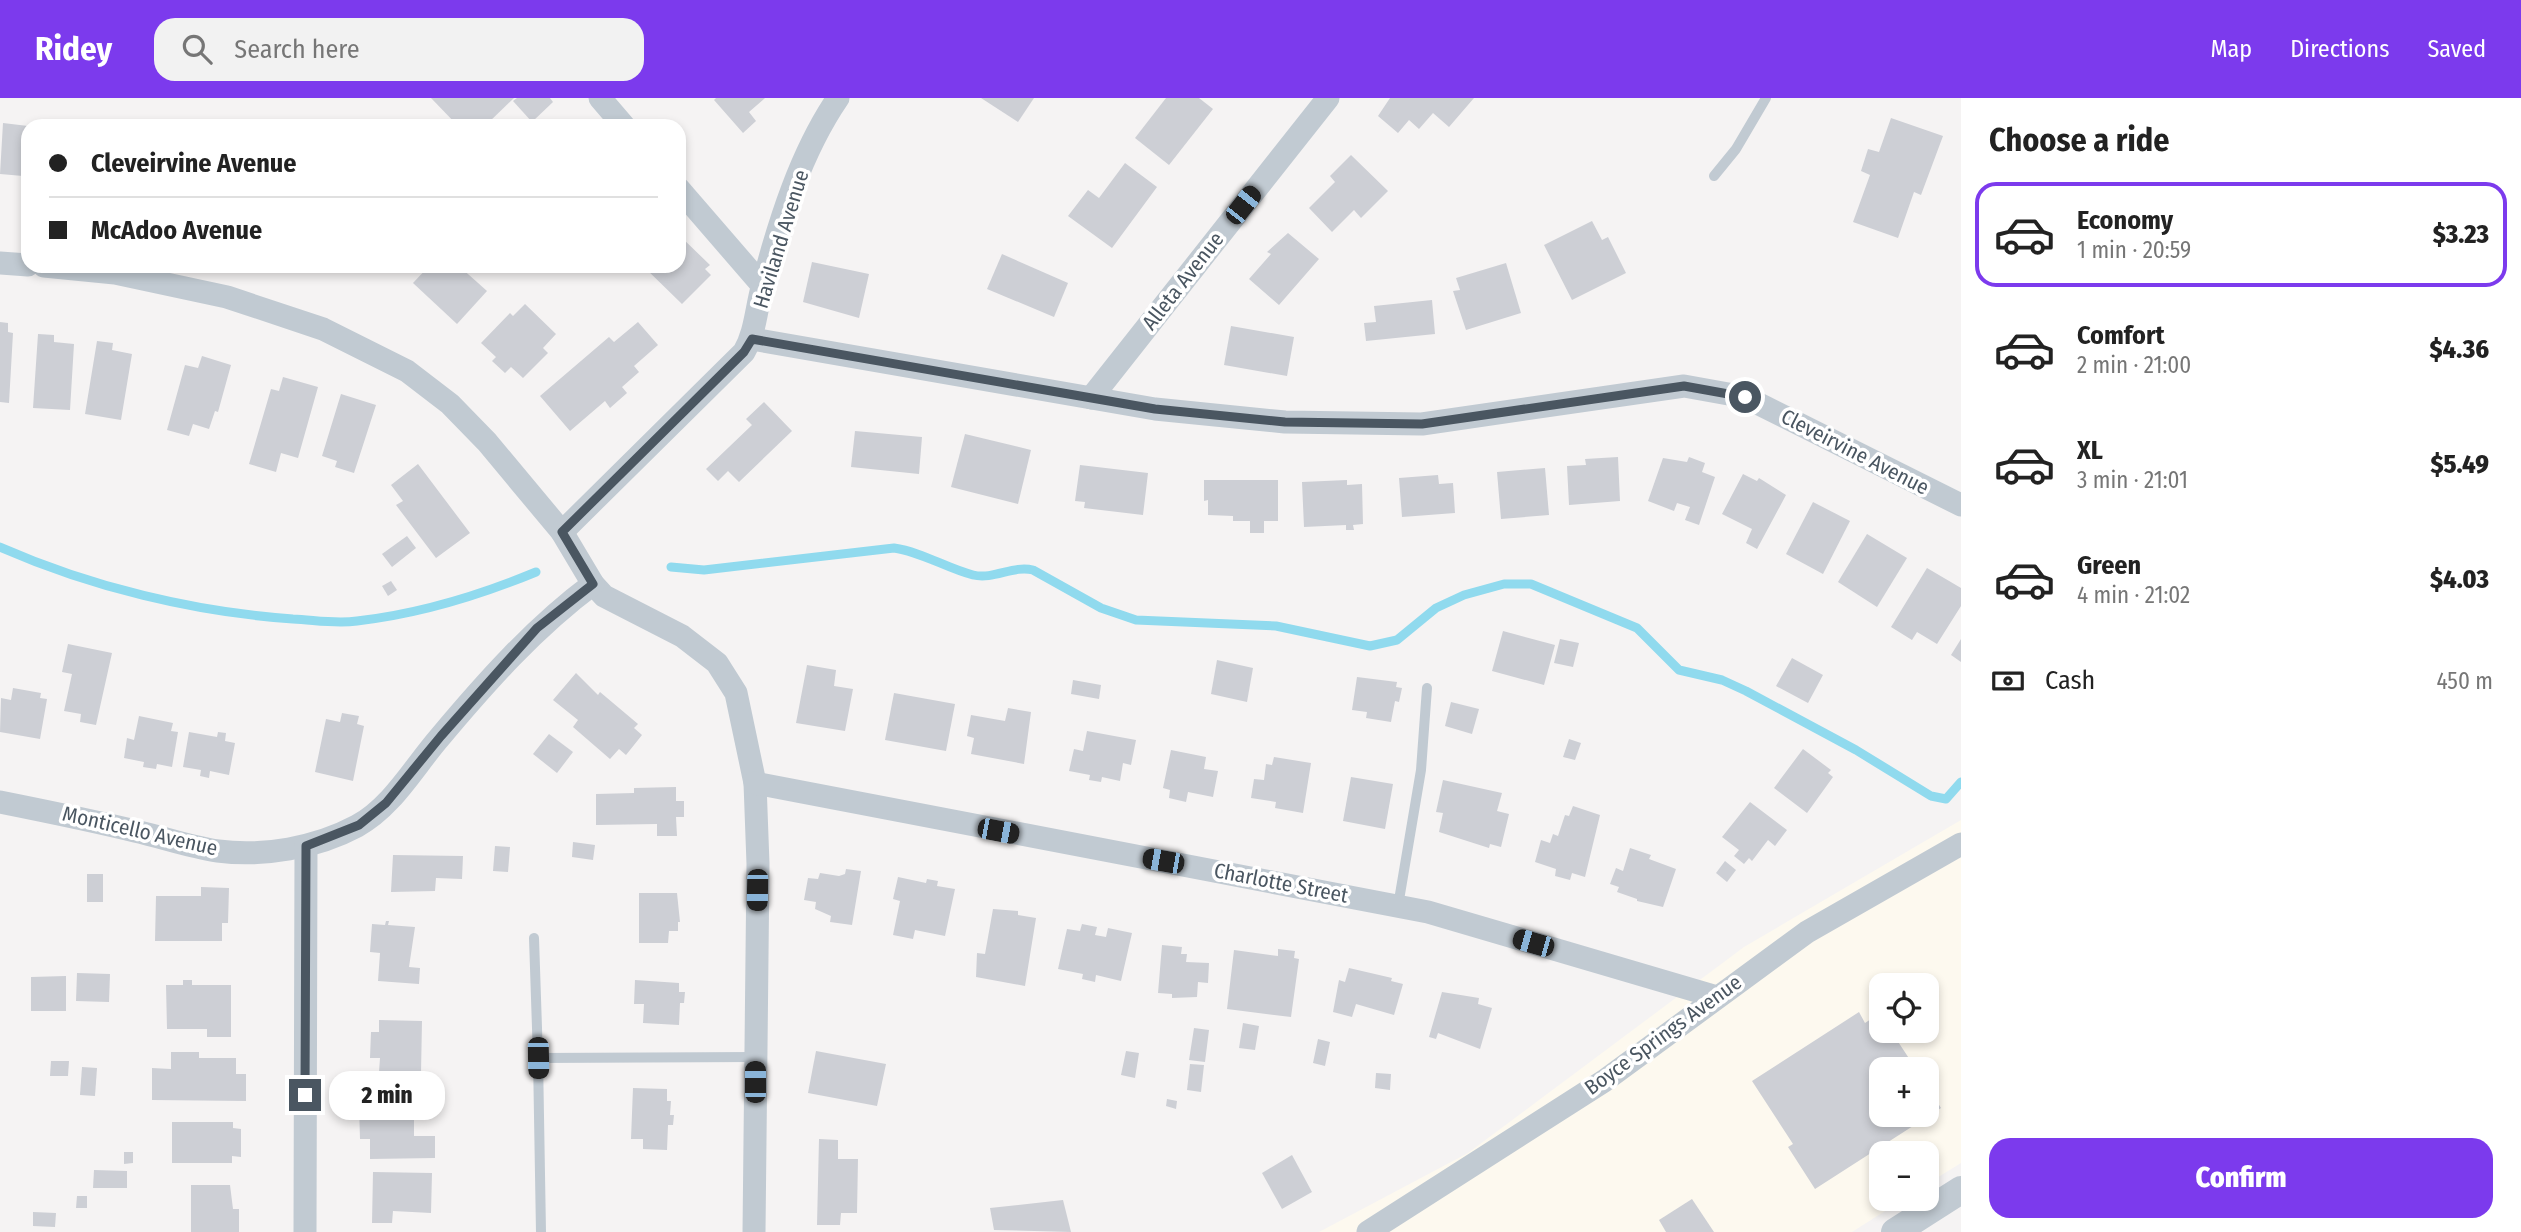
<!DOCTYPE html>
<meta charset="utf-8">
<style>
body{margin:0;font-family:"Fira Sans Condensed",sans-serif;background:#f2f2f2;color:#222;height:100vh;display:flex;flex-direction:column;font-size:26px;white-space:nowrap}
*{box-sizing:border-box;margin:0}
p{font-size:23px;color:#767676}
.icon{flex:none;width:38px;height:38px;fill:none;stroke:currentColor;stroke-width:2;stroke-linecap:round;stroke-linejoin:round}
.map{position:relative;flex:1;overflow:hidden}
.panel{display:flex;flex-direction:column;background:#fff;width:560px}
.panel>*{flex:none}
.guide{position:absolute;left:21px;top:21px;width:665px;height:154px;border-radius:21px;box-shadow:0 4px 10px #0003;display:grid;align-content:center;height:154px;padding:0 28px;background:#fff}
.controls{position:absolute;left:1869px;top:875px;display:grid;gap:14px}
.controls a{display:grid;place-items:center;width:70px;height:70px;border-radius:14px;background:#fff;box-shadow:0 4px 10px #0003;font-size:35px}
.end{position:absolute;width:32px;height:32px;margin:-16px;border:9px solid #4a5661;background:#fff;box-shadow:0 0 0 4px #fff}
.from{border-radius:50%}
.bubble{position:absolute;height:49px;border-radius:21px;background:#fff;box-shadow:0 4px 10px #0003;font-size:23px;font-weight:800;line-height:49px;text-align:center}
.car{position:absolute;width:21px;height:42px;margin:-21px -10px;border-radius:9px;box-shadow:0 0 5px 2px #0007;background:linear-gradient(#222 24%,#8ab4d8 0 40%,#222 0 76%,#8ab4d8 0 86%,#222 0)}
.guide b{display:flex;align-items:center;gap:24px;height:66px;font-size:26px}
.guide b+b{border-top:2px solid #e0e0e0}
.guide i{width:18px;height:18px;background:#222}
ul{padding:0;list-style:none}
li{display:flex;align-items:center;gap:21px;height:105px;margin:0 14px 10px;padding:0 14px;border:4px solid transparent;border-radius:21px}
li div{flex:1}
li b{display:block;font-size:26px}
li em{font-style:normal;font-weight:800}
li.selected{border-color:#7c3aed}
li>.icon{width:63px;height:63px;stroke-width:1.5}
h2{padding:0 28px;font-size:32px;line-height:84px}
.pay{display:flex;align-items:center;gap:18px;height:77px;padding:0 28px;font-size:26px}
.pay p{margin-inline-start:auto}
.primary-button{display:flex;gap:14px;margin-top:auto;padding:14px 28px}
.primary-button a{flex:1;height:80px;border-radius:21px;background:#7c3aed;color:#fff;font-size:28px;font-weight:800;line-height:80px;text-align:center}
header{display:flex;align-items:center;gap:42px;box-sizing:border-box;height:98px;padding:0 35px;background:#7c3aed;color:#fff}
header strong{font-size:33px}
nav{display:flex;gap:38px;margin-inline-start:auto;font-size:24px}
.search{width:490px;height:63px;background:#f2f2f2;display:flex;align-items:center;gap:18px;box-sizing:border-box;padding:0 24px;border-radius:21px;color:#767676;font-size:26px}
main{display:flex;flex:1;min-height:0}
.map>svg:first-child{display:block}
</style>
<header>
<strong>Ridey</strong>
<div class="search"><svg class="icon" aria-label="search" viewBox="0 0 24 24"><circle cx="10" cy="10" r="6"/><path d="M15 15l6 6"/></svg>Search here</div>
<nav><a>Map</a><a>Directions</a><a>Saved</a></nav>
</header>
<main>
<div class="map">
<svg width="1961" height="1134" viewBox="0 0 1961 1134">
<rect width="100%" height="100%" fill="#f5f3f3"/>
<path fill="#fdf9ef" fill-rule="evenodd" d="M 1961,722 L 1961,1065 L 1927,1086 L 1927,1055 L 1881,1055 L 1881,1101 L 1904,1101 L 1852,1134 L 1319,1134 L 1468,1055 L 1744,849 ZM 1881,887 L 1927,887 L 1927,933 L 1881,933 ZM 1881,971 L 1927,971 L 1927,1017 L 1881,1017 Z"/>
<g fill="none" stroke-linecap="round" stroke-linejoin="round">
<g stroke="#90daee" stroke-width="9">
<path d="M 0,449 C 91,489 194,514 293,521 C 315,522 335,526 357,523 C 419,516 478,498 536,474"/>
<path d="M 671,469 L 704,472 L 894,450 C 922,454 946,470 973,477 C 994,482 1013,467 1033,472 L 1101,510 L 1136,522 L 1276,528 L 1370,548 L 1397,542 L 1436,510 L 1464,497 L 1504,486 L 1531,486 L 1637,530 L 1679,572 L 1722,582 L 1746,593 L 1856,652 L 1931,698 L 1946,701 L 1961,684"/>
</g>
</g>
<g fill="#cdcfd5">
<polygon points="431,0 514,0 485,28 458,28"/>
<polygon points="517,0 550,0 553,4 532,24 513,3"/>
<polygon points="716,0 765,0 749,14 756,23 743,35 714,2"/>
<polygon points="981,0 1034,0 1018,24"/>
<polygon points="1166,0 1199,0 1213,11 1169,67 1135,40"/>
<polygon points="1390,0 1474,0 1449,29 1433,15 1419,31 1409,22 1398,35 1378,18"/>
<polygon points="1891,20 1943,38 1921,97 1914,94 1898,140 1853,124 1870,77 1861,73 1868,51 1879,54"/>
<polygon points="3,25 28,28 28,85 22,84 23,78 0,76"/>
<polygon points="1351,57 1388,93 1361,120 1354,112 1332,134 1309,110 1335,84 1330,78"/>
<polygon points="1125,65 1157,89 1112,150 1068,118 1088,92 1099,100"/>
<polygon points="1592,123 1602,142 1608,139 1626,175 1572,202 1544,147"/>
<polygon points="1288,135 1319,161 1279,207 1249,181 1271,156 1267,154"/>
<polygon points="679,137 710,167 705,171 711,177 682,206 643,168 679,168"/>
<polygon points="1002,156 1068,185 1054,219 987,191"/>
<polygon points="812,164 869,176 859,220 803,204"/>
<polygon points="1506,165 1521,215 1466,232 1453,193 1460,192 1456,180"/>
<polygon points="429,168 459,168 487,193 457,226 413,185"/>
<polygon points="1432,202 1435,236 1366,243 1364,225 1376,224 1374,208"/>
<polygon points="525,206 556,236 543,250 548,255 523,280 511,269 505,275 492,263 496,259 481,245 510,215 513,218"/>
<polygon points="0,224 8,225 8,234 13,235 9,305 0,304"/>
<polygon points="638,224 658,247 634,268 639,274 622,289 627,295 610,310 605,303 570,333 540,298 609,239 614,244"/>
<polygon points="1231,228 1294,239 1287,278 1224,267"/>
<polygon points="38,236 54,237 54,244 74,246 70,312 33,310"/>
<polygon points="97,243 113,245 112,252 132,256 121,322 85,316"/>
<polygon points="202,258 231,267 218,314 215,313 209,331 193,326 189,338 167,332 185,267 198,270"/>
<polygon points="283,279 318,289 298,360 281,355 276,374 249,366 271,291 279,293"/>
<polygon points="341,296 376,307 354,375 335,369 337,363 322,358"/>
<polygon points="764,304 792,333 739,384 728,373 718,383 706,371 752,327 746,321"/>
<polygon points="855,333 922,339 919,376 851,369"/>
<polygon points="965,336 1031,352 1018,406 951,389"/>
<polygon points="1618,359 1620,403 1569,407 1567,368 1586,367 1585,361"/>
<polygon points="1689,359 1705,365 1702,374 1715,379 1699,427 1685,422 1690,409 1677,405 1674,413 1648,403 1663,360 1687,364"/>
<polygon points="418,366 470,435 436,460 396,407 403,403 391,387"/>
<polygon points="1080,367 1148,375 1143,417 1084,410 1085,404 1075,403"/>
<polygon points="1545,370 1549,417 1501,421 1497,374"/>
<polygon points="1743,376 1757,383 1759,380 1786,397 1757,451 1746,445 1752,431 1722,416"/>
<polygon points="1438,377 1439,386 1453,385 1455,415 1402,419 1399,380"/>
<polygon points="1204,382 1278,382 1278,423 1264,423 1264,435 1250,435 1250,423 1233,423 1233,418 1208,417 1208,402 1204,403"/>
<polygon points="1347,382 1347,387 1362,386 1363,426 1353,427 1354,432 1346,432 1346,427 1304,429 1302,384"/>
<polygon points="1813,404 1850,423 1823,476 1786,456"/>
<polygon points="1867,436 1907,460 1877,509 1838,484"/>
<polygon points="407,438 416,450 392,469 382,456"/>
<polygon points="1927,470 1961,490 1961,508 1937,546 1917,534 1912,542 1891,529"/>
<polygon points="391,483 397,492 388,498 382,488"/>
<polygon points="1503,533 1555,547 1544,587 1492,573"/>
<polygon points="1560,541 1579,545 1573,569 1554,565"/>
<polygon points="1961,541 1961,564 1951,557"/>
<polygon points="68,546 112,555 96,627 80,624 81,616 64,613 72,576 62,574"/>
<polygon points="1792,560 1823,577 1808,605 1776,588"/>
<polygon points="1217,562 1253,570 1247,604 1211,596"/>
<polygon points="807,567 836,572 834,588 853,591 845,633 796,625"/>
<polygon points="576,575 598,597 600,594 638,626 634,630 642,637 626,657 619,651 610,661 573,629 578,622 553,602"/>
<polygon points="1357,579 1397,584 1396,589 1402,590 1399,604 1395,603 1391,624 1366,620 1367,614 1352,612"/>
<polygon points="1073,582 1101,587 1099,601 1071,596"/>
<polygon points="13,590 41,595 40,600 47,601 40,641 0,634 1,600 11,602"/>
<polygon points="894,595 955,606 946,653 885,642"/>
<polygon points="1451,604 1479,611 1472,636 1445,628"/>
<polygon points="1008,610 1031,614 1024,666 971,656 974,640 967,638 971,617 1005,623"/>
<polygon points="342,615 359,618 357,626 364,628 353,683 315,674 326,621 340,624"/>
<polygon points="139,618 173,625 171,633 178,634 172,669 157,666 156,671 143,669 144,664 124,660 127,640 134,642"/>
<polygon points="1087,633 1136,642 1131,667 1123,665 1120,683 1102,679 1101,684 1089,682 1090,677 1069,673 1074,651 1083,653"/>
<polygon points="189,634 217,639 218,634 226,635 225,643 235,645 229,677 210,673 209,680 200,678 201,672 183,669"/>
<polygon points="549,636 573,654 557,675 533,656"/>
<polygon points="1569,641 1581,645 1575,662 1563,659"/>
<polygon points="1803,651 1831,672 1828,675 1833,679 1807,715 1774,690"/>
<polygon points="1171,652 1206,659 1204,671 1218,673 1213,699 1188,694 1186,704 1169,700 1170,692 1163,690"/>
<polygon points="1274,659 1311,665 1303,715 1275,710 1276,704 1251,700 1254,681 1264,682 1266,666 1272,667"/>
<polygon points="1351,679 1393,686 1385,731 1343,723"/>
<polygon points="1443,682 1502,695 1497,713 1509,716 1501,749 1490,746 1489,750 1439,734 1443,715 1436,714"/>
<polygon points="676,689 676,703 684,703 684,719 676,719 677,738 657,738 657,726 596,727 596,696 634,695 634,690"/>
<polygon points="1750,704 1787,732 1775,748 1768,742 1752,763 1749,760 1744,766 1734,758 1739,752 1722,739"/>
<polygon points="1573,708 1600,717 1585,779 1572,775 1570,782 1555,778 1556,771 1535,764 1541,742 1550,745 1553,736 1558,738 1565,717 1569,718"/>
<polygon points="573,744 595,747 593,762 572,759"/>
<polygon points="495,748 510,749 508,774 493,773"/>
<polygon points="1630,750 1651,757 1649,761 1676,771 1663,809 1637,803 1637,801 1617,794 1619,789 1610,786 1616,770 1623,773"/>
<polygon points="393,757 463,758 462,781 436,780 435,793 391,794"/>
<polygon points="1725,763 1736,772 1727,784 1716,775"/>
<polygon points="846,771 861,773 852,827 830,824 831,818 815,811 816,804 804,802 808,780 818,781 820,775 839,778 845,776"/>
<rect x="87" y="776" width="16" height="28"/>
<polygon points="898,779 926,785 927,781 938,783 937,788 955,791 945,838 915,832 913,841 893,837 900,803 893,801"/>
<polygon points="201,789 229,790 228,825 222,825 222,843 155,843 156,798 201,798"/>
<polygon points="639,795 677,795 680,824 678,824 678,833 669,833 668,845 639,845"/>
<polygon points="993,811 1018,813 1018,817 1036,820 1025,888 976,879 977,855 985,856"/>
<polygon points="386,823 389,823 388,827 415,829 409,869 420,870 419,886 378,883 380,855 370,854 372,826 385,827"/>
<polygon points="1082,826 1097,829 1095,837 1106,839 1108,830 1132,835 1121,883 1096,877 1095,884 1082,881 1083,876 1058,871 1067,831 1080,833"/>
<polygon points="1162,847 1182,849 1181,856 1187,856 1186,864 1209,865 1208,885 1198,884 1197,899 1172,900 1172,896 1158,895"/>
<polygon points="1278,851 1295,853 1294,860 1299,861 1291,919 1227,911 1234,852 1278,858"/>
<polygon points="1349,870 1392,880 1391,883 1403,886 1394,917 1356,906 1352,919 1333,914 1339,882 1345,884"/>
<polygon points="77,875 110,876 109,904 76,903"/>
<polygon points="66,878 66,913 31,913 31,879"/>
<polygon points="183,882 192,882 192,887 231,887 231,939 207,939 207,931 167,931 166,887 183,887"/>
<polygon points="635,882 679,885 679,894 685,894 684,905 680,905 679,927 643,925 644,906 634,906"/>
<polygon points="1442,894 1479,900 1478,906 1492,910 1480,951 1438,935 1436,941 1429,939"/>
<polygon points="1859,914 1865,925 1880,915 1881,933 1891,933 1916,971 1881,971 1881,1017 1927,1017 1927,988 1941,1010 1815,1091 1788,1049 1793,1046 1752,983"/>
<polygon points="379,922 422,923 421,975 379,974 380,960 370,960 371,934 379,934"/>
<polygon points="1243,925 1259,928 1255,952 1239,950"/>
<polygon points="1194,930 1209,932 1205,964 1189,962"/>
<polygon points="1318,941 1330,944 1325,968 1313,965"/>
<polygon points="816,953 886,966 877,1008 808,995"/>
<polygon points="1126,953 1139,955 1135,980 1121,977"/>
<polygon points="171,954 199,954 199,960 236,960 236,976 246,976 246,1003 152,1002 152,970 171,971"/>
<polygon points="51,963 69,963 68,978 50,978"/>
<polygon points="1190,966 1204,967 1201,994 1187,992"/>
<polygon points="82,969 97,970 95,998 80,997"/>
<polygon points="1376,975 1391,976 1390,992 1375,990"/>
<polygon points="633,990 667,991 667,1003 671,1003 670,1017 674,1017 673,1027 668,1027 667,1052 643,1051 643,1041 631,1041"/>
<polygon points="1167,1001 1177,1003 1176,1011 1166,1008"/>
<polygon points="393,1002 408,1002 407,1007 414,1007 414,1038 435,1038 435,1060 370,1061 370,1041 360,1041 359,1008 393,1008"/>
<polygon points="172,1024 233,1024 233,1030 241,1031 241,1059 232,1058 232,1065 172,1065"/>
<polygon points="819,1041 838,1042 838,1061 858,1061 857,1115 841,1115 840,1127 817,1127"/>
<polygon points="124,1054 133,1054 133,1065 124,1066"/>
<polygon points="1292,1057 1312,1094 1282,1111 1262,1075"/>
<polygon points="94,1072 127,1073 127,1090 93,1090"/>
<polygon points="373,1074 432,1075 431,1115 393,1113 392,1125 372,1125"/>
<polygon points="191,1087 230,1087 233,1111 239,1111 239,1134 191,1134"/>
<polygon points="77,1098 87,1098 87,1110 76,1110"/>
<polygon points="1692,1101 1714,1134 1666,1134 1659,1122"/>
<polygon points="1063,1102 1071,1134 994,1132 990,1110"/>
<polygon points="33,1114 56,1115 55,1129 33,1128"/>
</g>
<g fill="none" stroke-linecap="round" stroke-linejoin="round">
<g stroke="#c1cad2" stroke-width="10">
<polyline points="1714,78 1736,51 1766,0"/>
<polyline points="1398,808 1421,672 1427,590"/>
<polyline points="534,840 538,960"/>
<polyline points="541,1134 538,960 755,959"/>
</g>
<g stroke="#c1cad2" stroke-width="23">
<polyline points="600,0 624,28"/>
<polyline points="679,91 762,187"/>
<polyline points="0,165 28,167"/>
<polyline points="44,168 115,175 227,199 323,231 407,273 450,306 487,344 562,434 593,486 604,498 682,538 717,565 736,595 755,685 758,766 754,1134"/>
<polyline points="752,241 1155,311 1285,324 1422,326 1684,288 1745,299 1961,407"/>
<polyline points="1091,300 1328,0"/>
<path d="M 562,434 L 744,254 C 756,233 756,210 763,186 C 779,124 801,54 838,0"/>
<polyline points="755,685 1428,814 1717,899"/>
<path d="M 0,704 C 45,713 90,722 135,733 C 162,739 190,749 218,753 C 263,759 316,750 357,728 C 392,709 414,669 440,639 C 486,584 535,529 593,486"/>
<polyline points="305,1134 306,748"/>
<polyline points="1368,1134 1604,983 1807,834 1961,746"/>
</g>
<polyline stroke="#c1cad2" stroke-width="28" points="1895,1134 1961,1092"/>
</g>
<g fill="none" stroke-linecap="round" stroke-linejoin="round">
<polyline stroke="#4a5661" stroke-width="9" points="305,997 306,748 359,727 386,705 441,638 537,530 593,486 562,434 744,254 752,241 1155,311 1285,324 1422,326 1684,288 1745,299"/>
</g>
<g text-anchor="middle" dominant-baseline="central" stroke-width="7" stroke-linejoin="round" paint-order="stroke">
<g font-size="21" fill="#4a5661" stroke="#fff">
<text transform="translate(781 141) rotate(-73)">Haviland Avenue</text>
<text transform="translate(1183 183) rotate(-52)">Alleta Avenue</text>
<text transform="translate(1855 354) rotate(27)">Cleveirvine Avenue</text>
<text transform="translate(140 733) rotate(13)">Monticello Avenue</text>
<text transform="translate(1281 785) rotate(11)">Charlotte Street</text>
<text transform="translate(1663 937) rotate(-36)">Boyce Springs Avenue</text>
</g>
</g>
</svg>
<div class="controls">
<a><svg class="icon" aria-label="locate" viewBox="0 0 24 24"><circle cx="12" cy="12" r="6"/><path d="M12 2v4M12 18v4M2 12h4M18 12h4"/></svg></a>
<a>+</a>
<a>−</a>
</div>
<i class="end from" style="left:1745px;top:299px"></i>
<i class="end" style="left:305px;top:997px"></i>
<div class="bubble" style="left:329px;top:973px;width:116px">2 min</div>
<i class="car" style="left:1243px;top:107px;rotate:38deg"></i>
<i class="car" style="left:998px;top:733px;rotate:101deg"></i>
<i class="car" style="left:1163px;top:763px;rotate:280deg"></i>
<i class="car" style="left:757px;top:792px;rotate:181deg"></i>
<i class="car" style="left:1533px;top:845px;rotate:286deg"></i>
<i class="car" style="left:538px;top:960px;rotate:179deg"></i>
<i class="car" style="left:755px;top:984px;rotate:0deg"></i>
<div class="guide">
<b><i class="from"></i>Cleveirvine Avenue</b>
<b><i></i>McAdoo Avenue</b>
</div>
</div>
<section class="panel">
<h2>Choose a ride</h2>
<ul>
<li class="selected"><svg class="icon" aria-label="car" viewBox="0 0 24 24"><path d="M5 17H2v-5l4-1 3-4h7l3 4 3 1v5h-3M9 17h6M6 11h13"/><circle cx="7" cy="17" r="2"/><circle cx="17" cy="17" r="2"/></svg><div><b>Economy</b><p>1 min · 20:59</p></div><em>$3.23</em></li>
<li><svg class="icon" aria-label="car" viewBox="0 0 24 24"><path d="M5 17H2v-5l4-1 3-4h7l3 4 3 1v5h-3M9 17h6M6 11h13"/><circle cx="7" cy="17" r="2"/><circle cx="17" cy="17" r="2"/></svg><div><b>Comfort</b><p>2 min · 21:00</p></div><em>$4.36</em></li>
<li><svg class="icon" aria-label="car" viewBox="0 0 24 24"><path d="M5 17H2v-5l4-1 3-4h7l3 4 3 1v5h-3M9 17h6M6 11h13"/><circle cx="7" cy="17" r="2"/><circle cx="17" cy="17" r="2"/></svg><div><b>XL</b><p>3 min · 21:01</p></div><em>$5.49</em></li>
<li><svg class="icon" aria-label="car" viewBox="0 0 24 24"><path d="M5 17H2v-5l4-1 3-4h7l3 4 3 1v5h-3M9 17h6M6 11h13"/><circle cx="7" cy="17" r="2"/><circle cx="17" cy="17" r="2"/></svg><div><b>Green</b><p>4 min · 21:02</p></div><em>$4.03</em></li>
</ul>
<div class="pay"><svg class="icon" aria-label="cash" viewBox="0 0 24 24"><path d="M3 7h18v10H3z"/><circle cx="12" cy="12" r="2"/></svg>Cash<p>450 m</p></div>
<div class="primary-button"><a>Confirm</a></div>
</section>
</main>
